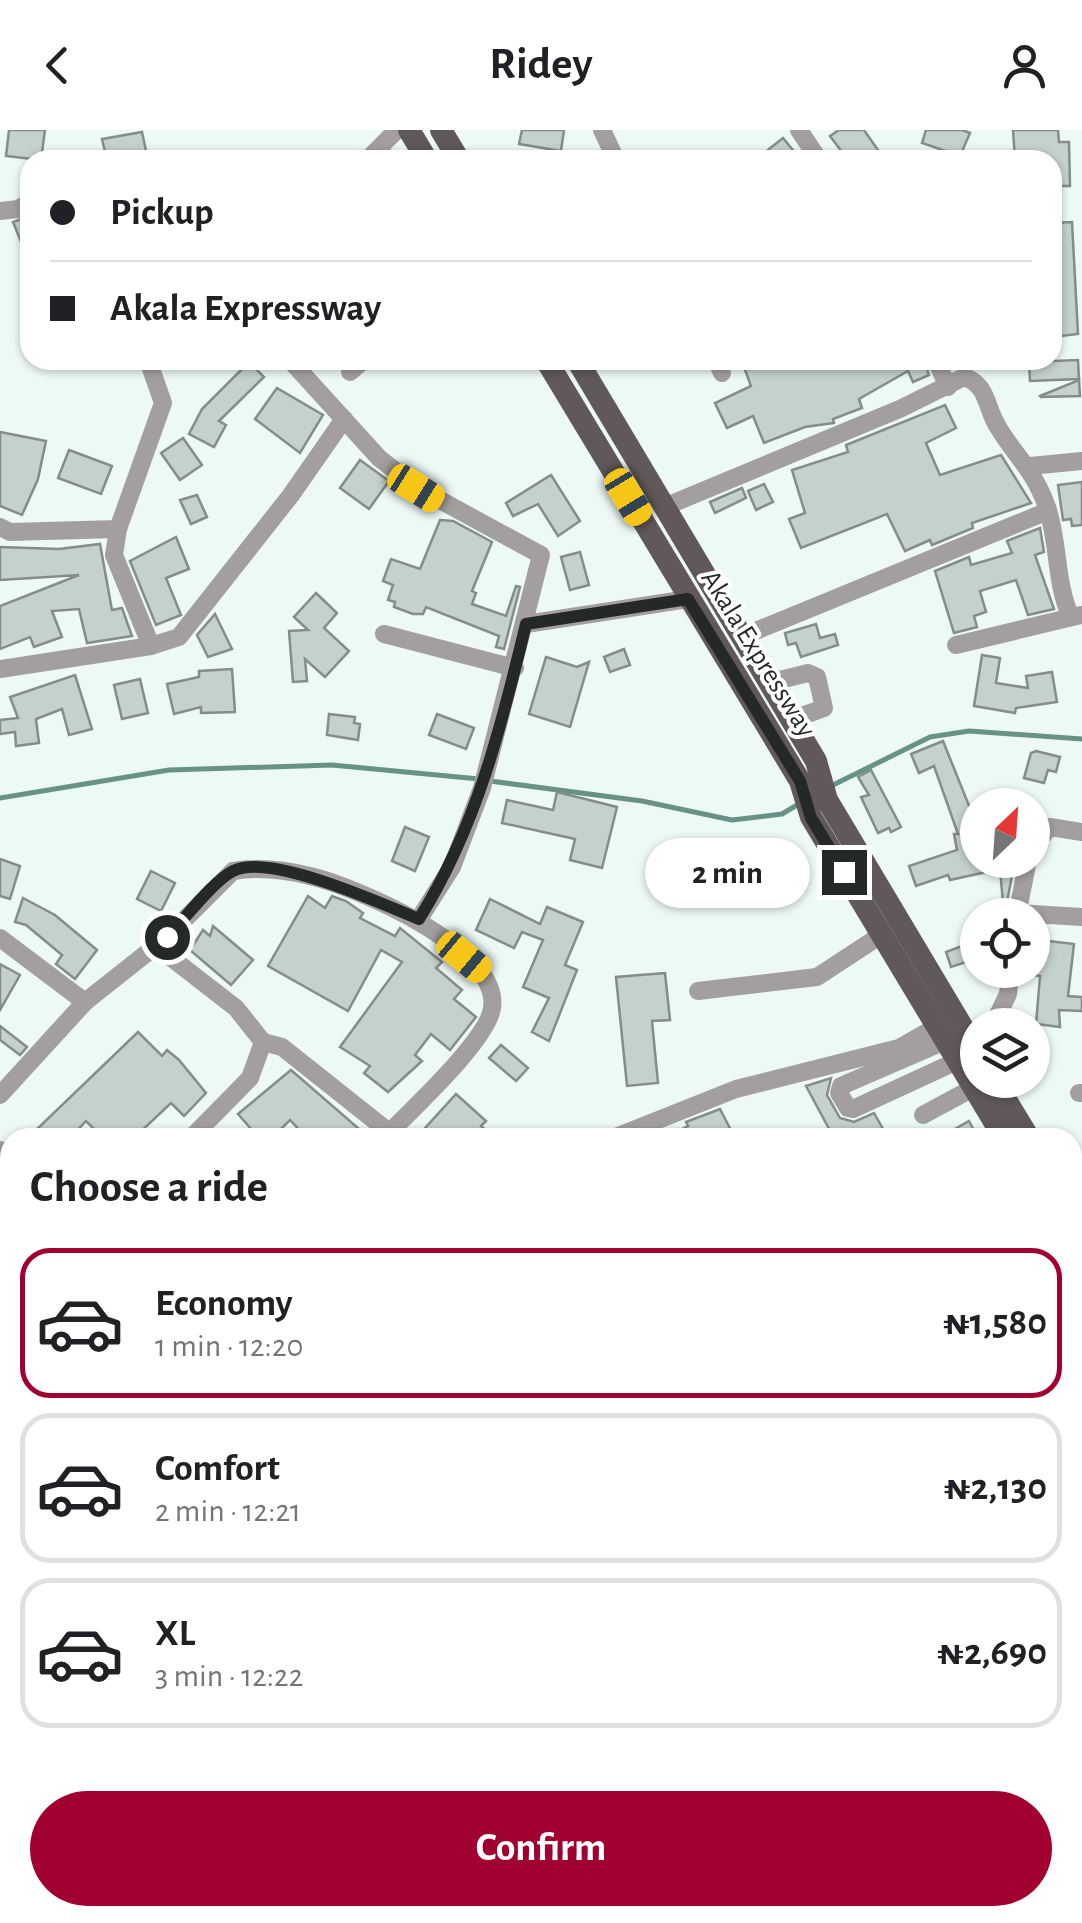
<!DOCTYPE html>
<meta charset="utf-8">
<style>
body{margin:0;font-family:"Alegreya Sans",sans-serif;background:#f2f2f2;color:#202124;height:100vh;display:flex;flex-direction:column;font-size:38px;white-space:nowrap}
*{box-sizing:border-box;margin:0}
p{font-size:32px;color:#757577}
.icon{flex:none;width:55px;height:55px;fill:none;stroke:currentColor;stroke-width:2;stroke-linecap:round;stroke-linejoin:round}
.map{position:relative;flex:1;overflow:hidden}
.drawer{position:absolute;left:0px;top:998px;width:1082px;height:798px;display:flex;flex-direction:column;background:#fff;border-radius:30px 30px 0 0;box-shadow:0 2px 8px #0004}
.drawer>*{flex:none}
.guide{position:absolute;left:20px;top:20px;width:1042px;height:220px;border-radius:30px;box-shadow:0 2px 8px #0004;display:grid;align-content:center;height:220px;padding:0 30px;background:#fff}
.needle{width:65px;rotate:25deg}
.tools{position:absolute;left:960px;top:658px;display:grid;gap:20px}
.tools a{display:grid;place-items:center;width:90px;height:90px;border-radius:50%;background:#fff;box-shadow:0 2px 8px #0004;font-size:50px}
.end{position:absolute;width:45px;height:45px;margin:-22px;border:12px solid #242827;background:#fff;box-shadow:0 0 0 5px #fff}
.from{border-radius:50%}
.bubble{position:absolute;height:70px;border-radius:35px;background:#fff;box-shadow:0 2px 8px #0004;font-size:32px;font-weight:600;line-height:70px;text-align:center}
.car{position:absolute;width:30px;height:60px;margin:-30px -15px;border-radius:12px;box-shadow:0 0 8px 2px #0007;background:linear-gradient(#f5c518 24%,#345 0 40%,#f5c518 0 76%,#345 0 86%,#f5c518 0)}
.guide b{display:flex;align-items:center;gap:35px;height:95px;font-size:38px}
.guide b+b{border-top:2px solid #e0e0e0}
.guide i{width:25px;height:25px;background:#202124}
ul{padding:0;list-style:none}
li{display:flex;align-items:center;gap:30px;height:150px;margin:0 20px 15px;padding:0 10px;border:5px solid #e0e0e0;border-radius:30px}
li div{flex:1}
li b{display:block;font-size:38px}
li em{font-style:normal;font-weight:600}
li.on{border-color:#a10130}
li>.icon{width:90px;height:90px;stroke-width:1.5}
h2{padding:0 30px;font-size:45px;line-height:120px}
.action{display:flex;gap:20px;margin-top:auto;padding:20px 30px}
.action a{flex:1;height:115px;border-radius:60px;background:#a10130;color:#fff;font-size:40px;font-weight:600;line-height:115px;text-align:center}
header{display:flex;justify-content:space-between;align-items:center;height:130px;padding:0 30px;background:#fff;font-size:45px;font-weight:600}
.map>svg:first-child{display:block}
</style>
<header><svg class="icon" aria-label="back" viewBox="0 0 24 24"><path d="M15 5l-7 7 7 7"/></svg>Ridey<svg class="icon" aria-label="person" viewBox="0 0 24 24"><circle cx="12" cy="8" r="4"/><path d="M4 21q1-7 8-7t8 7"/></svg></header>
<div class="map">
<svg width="1082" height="1793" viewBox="0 0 1082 1793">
<rect width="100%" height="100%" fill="#edf9f5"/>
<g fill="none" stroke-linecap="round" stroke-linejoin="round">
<g stroke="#699287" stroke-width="5">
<polyline points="490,651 642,671 732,690 782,684 802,672"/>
<polyline points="829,657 930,607 969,601 1082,609"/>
<polyline points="0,668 169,640 332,635 479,649"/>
</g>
</g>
<g fill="#c5d1cd" stroke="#838d8a" stroke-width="2.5">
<polygon points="9,0 45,0 41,30 6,26"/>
<polygon points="522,0 564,0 561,21 519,14"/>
<polygon points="839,0 864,0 885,30 848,30 830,6"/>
<polygon points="926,0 962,0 970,3 960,26 922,13"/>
<polygon points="1013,0 1058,0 1059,12 1069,12 1070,56 1053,56 1053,30 1015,30"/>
<polygon points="142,2 148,30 107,30 102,9"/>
<polygon points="783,8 801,30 755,30"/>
<polygon points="30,86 30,134 13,92"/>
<polygon points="1072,92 1078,204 1052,207 1052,93"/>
<polygon points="763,230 924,230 929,245 913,252 908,241 859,269 862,278 833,289 834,293 805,297 764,313 753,286 727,298 715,273 751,256 744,237"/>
<polygon points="1078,230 1079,249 1030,251 1029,232"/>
<polygon points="249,232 264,247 219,291 226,295 214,317 189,304 202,279"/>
<polygon points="1079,250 1080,266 1041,267 1040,266"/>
<polygon points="277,258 323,285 300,323 255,289"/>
<polygon points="945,275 956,298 926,313 940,345 1001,325 1031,373 972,393 973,398 932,415 930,410 905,421 887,384 801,418 789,389 805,383 792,340 848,322 846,315"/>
<polygon points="0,302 46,311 38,349 22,385 0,376"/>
<polygon points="183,308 202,335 180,350 161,323"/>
<polygon points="69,320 112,336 101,364 58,348"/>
<polygon points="360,330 389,351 369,379 340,358"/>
<polygon points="551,345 580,391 558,406 538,374 513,386 506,373"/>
<polygon points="1082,352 1082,395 1072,396 1071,389 1063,390 1058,355"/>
<polygon points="764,354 773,372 756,380 748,361"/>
<polygon points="742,358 746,368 715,383 710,372"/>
<polygon points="197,365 207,387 191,394 180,370"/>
<polygon points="440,390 453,391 492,412 472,461 476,463 472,474 506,486 516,456 520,457 504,519 496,517 499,506 426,477 423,484 413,484 394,477 395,472 388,470 393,455 383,451 391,429 420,439"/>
<polygon points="1040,398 1044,422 1035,425 1054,479 1028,485 1016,450 980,461 986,482 974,486 977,497 954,503 935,441 969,427 971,435 1012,423 1007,411"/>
<polygon points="176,407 189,439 166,448 181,485 156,495 130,431"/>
<polygon points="100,414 112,480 122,478 132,506 87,513 79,479 52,481 62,507 34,517 30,507 0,519 0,476 79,445 0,450 0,417 59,419"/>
<polygon points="580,422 589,455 570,460 561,427"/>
<polygon points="316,463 337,483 324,498 349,521 325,547 305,529 307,551 293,552 289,501 308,500 294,487"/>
<polygon points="215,484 232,519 208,527 197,505"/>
<polygon points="816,494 820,508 835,504 838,515 801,527 796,513 788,515 785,503"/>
<polygon points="624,519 630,535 610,542 604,527"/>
<polygon points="982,525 1000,528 996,553 1028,558 1026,546 1052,542 1057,572 1016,578 1015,583 974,576"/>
<polygon points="546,527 577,537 589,532 570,597 529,584"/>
<polygon points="232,539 235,582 201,583 201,577 174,584 167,554 199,547 199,541"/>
<polygon points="75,545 92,599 69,605 62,579 36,589 39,613 16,616 15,602 0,604 0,590 18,588 10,567"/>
<polygon points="140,549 148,583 122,589 114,555"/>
<polygon points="329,584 355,587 354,593 360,594 358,610 327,605"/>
<polygon points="437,584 474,598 466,619 429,605"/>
<polygon points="943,611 978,698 978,730 1015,730 1007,772 1003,773 1000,739 950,750 948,745 916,756 909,736 957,720 954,704 958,704 934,636 919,643 911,624"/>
<polygon points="1036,621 1060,627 1056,642 1048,640 1044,653 1024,648 1031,623"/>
<polygon points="871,640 901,697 891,702 889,698 878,703 861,667 869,665 858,647"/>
<polygon points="557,662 617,677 602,738 570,730 575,709 502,693 507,670 553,680"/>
<polygon points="405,697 429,707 415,741 392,731"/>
<polygon points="0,729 20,736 10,769 0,766"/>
<polygon points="151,741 175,753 161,781 137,769"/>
<polygon points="308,766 325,778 332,766 346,771 363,783 360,788 395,806 400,798 442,832 436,838 462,860 454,869 476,887 450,920 431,904 415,925 422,931 388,962 364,943 370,936 340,917 402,832 381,820 348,881 268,836"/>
<polygon points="23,768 55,785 97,820 75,849 56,834 62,825 26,795 15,792"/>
<polygon points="490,769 540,794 547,777 583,792 565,835 577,840 549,911 532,902 549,868 523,857 543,810 522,802 514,818 476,800"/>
<polygon points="213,796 253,830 231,855 190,820 203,800 210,806"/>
<polygon points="1032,809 1074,814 1068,866 1082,867 1082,881 1059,880 1060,897 1036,894 1040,846 1032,845"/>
<polygon points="978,810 978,828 951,837 946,822"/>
<polygon points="0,834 20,845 0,880"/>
<polygon points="665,843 670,890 652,891 658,953 627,956 616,847"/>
<polygon points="0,896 27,917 20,925 0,910"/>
<polygon points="138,902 162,926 167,920 179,930 206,963 184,986 171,973 134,1008 103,1008 86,991 70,1008 43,1008 36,1000"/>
<polygon points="501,915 528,938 516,951 489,928"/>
<polygon points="291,940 358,998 349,1008 307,1008 290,990 272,1008 259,1008 238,984"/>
<polygon points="831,948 827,965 840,988 854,992 874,983 883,999 866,1008 834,1008 806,956"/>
<polygon points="456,964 486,991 481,996 494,1008 416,1008"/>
<polygon points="720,979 735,1008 687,1008 682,999 688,996 686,992"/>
<polygon points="969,991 978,1008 939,1008"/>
</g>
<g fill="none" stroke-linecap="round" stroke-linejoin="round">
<g stroke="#a49f9f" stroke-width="18">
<polyline points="602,0 616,30"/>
<polyline points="799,0 819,30"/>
<polyline points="367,30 397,0"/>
<polyline points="0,81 18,79 30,72"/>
<polyline points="148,230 163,273 118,399 114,425 151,516"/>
<polyline points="290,230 379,328 416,357 541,425 482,658 452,737 419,789"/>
<polyline points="716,230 722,243"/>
<polyline points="936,230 948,257"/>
<polyline points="350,242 364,230"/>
<polyline points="1030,336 1082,331"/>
<path d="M 664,377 L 902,278 L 964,247 C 988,254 986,279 998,297 C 1017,329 1033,338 1047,377 C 1059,412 1055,451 1070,485"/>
<polyline points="0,397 10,402 118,399"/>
<polyline points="526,494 688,469"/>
<polyline points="384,504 515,538"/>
<polyline points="741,507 1048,381"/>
<polyline points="956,515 1081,485"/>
<polyline points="0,539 151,516 179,507 291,365 344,289"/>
<polyline points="763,543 780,550 808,543 817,547 824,578 799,587 787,584"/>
<polyline points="1032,718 1050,697 1082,702"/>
<polyline points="1017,783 1082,787"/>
<polyline points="1017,785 1028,730"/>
<polyline points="0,808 85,872"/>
<polyline points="156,816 236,878 263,912 250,948 191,1008"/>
<polyline points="698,861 817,847 881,805"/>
<polyline points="993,895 1008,864 1011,840"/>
<polyline points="945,911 841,956 839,963 848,978 853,979 957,931"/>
<polyline points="263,912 282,917 389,1002"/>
<polyline points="1079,963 1082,963"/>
<path d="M 0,965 L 85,872 L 167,807 L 233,741 C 257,737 286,740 310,746 C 357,757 501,819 492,878 C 488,910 409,982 384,1008"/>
<polyline points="923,985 973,958"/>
<polyline points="613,1008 736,959 899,918 936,897"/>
<polyline points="0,1020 10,1029"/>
<polyline points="0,1224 10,1229"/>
<polyline points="0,1363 10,1368"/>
<polyline points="1072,1441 1082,1415"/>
<polyline points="1072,1515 1082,1522"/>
<polyline points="0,1519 10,1523"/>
<polyline points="0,1632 10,1639"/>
<polyline points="0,1685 10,1671"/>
<polyline points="624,1785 628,1793"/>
<polyline points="794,1785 797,1793"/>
<polyline points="1030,1785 1035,1793"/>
<polyline points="192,1793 194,1785"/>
<polyline points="350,1793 353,1785"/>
<polyline points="1063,1793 1082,1782"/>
</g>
<g stroke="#615959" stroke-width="22">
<polyline points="409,0 427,30"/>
<polyline points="441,0 459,30"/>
<polyline points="546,230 800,651 811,687 1004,1008"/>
<polyline points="577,230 816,631 827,670 978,923"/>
<polyline points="994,950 1029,1008"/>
<polyline points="1072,1080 1082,1095"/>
<polyline points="1072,1129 1082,1146"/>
</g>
</g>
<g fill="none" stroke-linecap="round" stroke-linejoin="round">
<path stroke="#242827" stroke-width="12" d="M 167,807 C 183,791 213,751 233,741 C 269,722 382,774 419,789 C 476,698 501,598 526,494 L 688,469 L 800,651 L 811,688 L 844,742"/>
</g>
<g text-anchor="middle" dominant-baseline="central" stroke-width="8" stroke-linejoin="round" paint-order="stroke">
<g font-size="28" fill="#242827" stroke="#fff">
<text transform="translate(758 524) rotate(58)">Akala Expressway</text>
</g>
</g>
</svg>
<div class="tools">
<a><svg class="needle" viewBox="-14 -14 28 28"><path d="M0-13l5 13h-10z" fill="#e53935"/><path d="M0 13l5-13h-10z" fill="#757577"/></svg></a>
<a><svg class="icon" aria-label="locate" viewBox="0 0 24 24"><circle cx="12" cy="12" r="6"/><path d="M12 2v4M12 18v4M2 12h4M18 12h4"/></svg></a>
<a><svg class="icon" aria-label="layers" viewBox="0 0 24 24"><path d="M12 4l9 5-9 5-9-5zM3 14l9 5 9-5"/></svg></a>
</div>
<i class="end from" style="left:167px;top:807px"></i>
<i class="end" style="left:844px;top:742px"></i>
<div class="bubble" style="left:645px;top:708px;width:165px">2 min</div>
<i class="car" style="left:416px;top:358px;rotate:122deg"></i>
<i class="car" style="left:628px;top:367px;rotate:149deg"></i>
<i class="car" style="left:464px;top:827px;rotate:130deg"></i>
<div class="guide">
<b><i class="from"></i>Pickup</b>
<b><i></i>Akala Expressway</b>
</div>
<section class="drawer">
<h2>Choose a ride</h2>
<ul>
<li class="on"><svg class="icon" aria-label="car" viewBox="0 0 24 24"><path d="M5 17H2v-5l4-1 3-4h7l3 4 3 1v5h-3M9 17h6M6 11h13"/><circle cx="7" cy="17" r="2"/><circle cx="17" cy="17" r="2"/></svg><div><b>Economy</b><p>1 min · 12:20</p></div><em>₦1,580</em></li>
<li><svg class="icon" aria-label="car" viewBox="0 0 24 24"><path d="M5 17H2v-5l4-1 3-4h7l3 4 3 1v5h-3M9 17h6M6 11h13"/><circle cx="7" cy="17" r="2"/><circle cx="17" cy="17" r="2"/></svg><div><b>Comfort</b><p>2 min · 12:21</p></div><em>₦2,130</em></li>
<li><svg class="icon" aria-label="car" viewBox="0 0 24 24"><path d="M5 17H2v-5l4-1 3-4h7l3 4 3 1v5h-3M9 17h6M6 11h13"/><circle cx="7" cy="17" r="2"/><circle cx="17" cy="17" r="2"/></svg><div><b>XL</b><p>3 min · 12:22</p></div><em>₦2,690</em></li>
</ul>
<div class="action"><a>Confirm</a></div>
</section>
</div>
